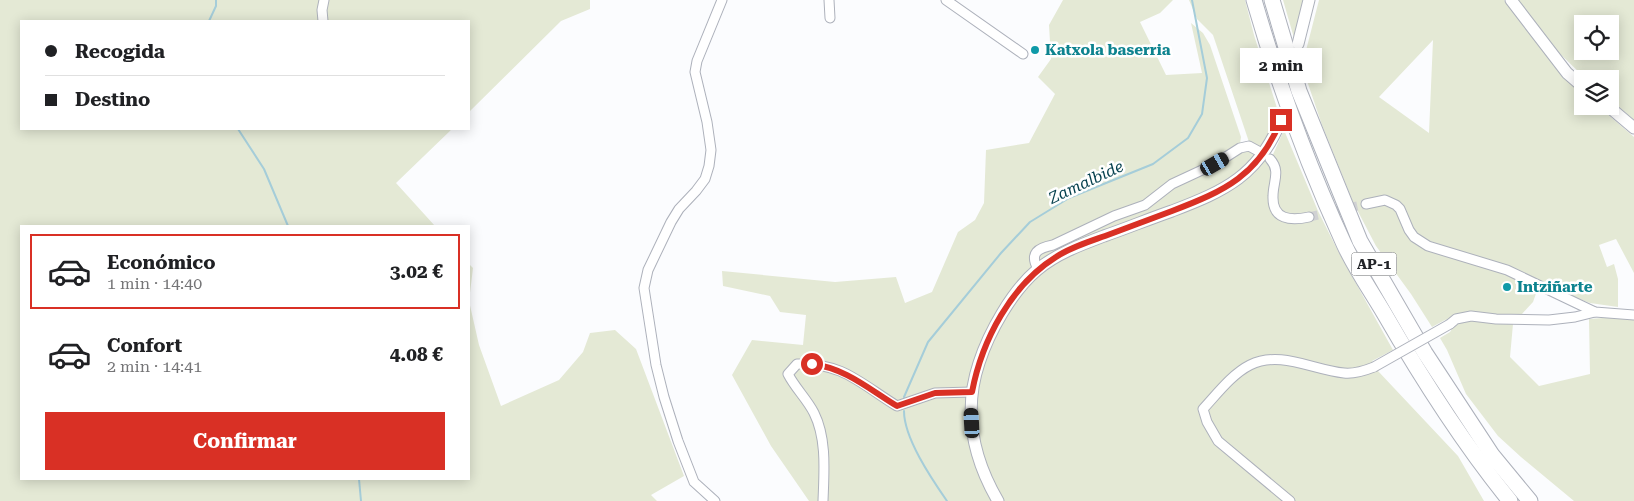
<!DOCTYPE html>
<html lang="es">
<meta charset="utf-8">
<style>
body{margin:0;font-family:"Roboto Serif",serif;background:#f6f6f6;color:#202124;height:100vh;display:flex;flex-direction:column;font-size:19px;white-space:nowrap}
*{box-sizing:border-box;margin:0}
p{font-size:16px;color:#757577}
.icon{flex:none;width:28px;height:28px;fill:none;stroke:currentColor;stroke-width:2;stroke-linecap:round;stroke-linejoin:round}
.map{position:relative;flex:1;overflow:hidden}
.side{position:absolute;left:20px;top:225px;width:450px;height:255px;display:flex;flex-direction:column;background:#fff;border-radius:0px;box-shadow:0 2px 12px #0003}
.side>*{flex:none}
.guide{position:absolute;left:20px;top:20px;width:450px;height:110px;border-radius:0px;box-shadow:0 2px 12px #0003;display:grid;align-content:center;height:110px;padding:0 25px;background:#fff}
.controls{position:absolute;left:1574px;top:15px;display:grid;gap:10px}
.controls a{display:grid;place-items:center;width:45px;height:45px;border-radius:0px;background:#fff;box-shadow:0 2px 12px #0003;font-size:25px}
.end{position:absolute;width:22px;height:22px;margin:-11px;border:6px solid #d93025;background:#fff;box-shadow:0 0 0 2px #fff}
.from{border-radius:50%}
.bubble{position:absolute;height:35px;border-radius:0px;background:#fff;box-shadow:0 2px 12px #0003;font-size:16px;font-weight:700;line-height:35px;text-align:center}
.car{position:absolute;width:15px;height:30px;margin:-15px -8px;border-radius:6px;box-shadow:0 0 4px 1px #0007;background:linear-gradient(#222 24%,#8ab4d8 0 40%,#222 0 76%,#8ab4d8 0 86%,#222 0)}
.guide b{display:flex;align-items:center;gap:18px;height:48px;font-size:19px}
.guide b+b{border-top:1px solid #e0e0e0}
.guide i{width:12px;height:12px;background:#202124}
ul{padding:9px 0 0;list-style:none}
li{display:flex;align-items:center;gap:15px;height:75px;margin:0 10px 8px;padding:0 15px;border:2px solid transparent;border-radius:0px}
li div{flex:1}
li b{display:block;font-size:19px}
li em{font-style:normal;font-weight:700}
li.selected{border-color:#d93025}
li>.icon{width:45px;height:45px;stroke-width:1.5}
.cta{display:flex;gap:10px;margin-top:auto;padding:10px 25px}
.cta a{flex:1;height:58px;border-radius:0px;background:#d93025;color:#fff;font-size:20px;font-weight:700;line-height:58px;text-align:center}
.map>svg:first-child{display:block}
</style>
<div class="map">
<svg width="1634" height="501" viewBox="0 0 1634 501">
<rect width="100%" height="100%" fill="#fbfcfe"/>
<g fill="#e4e9d5" fill-rule="evenodd">
<polygon points="0,0 590,0 590,9 561,21 469,112 469,21 21,21 21,129 452,129 396,183 435,226 21,226 21,479 469,479 469,264 473,268 469,301 479,345 501,406 559,380 583,352 590,333 615,330 636,349 684,476 651,495 657,501 0,501"/>
<polygon points="1063,0 1173,0 1160,13 1140,22 1166,75 1202,73 1191,23 1203,33 1210,45 1241,137 1240,144 1270,161 1284,130 1318,211 1338,251 1393,350 1372,361 1378,371 1458,456 1484,501 809,501 771,446 732,375 752,340 803,345 806,315 780,312 770,296 723,286 722,271 835,282 896,277 905,303 932,292 958,232 975,220 984,203 986,150 1029,143 1055,94 1038,77 1051,59 1049,25"/>
<polygon points="1189,0 1245,0 1254,35 1277,108 1273,125 1261,148 1249,142 1213,35 1197,19"/>
<polygon points="1283,0 1303,0 1294,38"/>
<path d="M 1319,0 L 1504,0 L 1545,54 L 1582,93 L 1582,106 L 1598,106 L 1634,137 L 1634,273 L 1616,239 L 1599,245 L 1607,267 L 1614,264 L 1618,279 L 1618,307 L 1590,303 L 1425,241 L 1439,254 L 1485,266 L 1513,275 L 1538,288 L 1533,302 L 1521,315 L 1462,314 L 1445,320 L 1432,327 L 1411,294 L 1376,246 L 1353,202 L 1322,125 L 1302,66 ZM 1433,40 L 1429,133 L 1379,97 Z"/>
<path d="M 1518,0 L 1634,0 L 1634,120 L 1610,99 L 1610,79 L 1586,79 L 1583,76 L 1554,48 ZM 1582,24 L 1610,24 L 1610,51 L 1582,51 Z"/>
<polygon points="1617,317 1634,318 1634,501 1574,501 1521,457 1498,436 1466,394 1447,350 1440,338 1450,332 1456,323 1472,318 1496,324 1513,324 1510,357 1539,386 1590,374 1589,319"/>
</g>
<g fill="none" stroke-linecap="round" stroke-linejoin="round">
<g stroke="#a5cdd9" stroke-width="2">
<polyline points="209,21 216,6 216,0"/>
<polyline points="238,129 264,169 288,226"/>
<polyline points="904,397 928,342 1001,253 1030,222 1069,198 1153,164 1188,138 1202,114 1207,78 1192,0"/>
<path d="M 904,411 C 904,438 931,478 947,501"/>
<polyline points="359,479 361,501"/>
</g>
<polyline stroke="#d0d1d3" stroke-width="9" stroke-dasharray="9 4.5" stroke-linecap="butt" points="1309,217 1366,204"/>
<g stroke="#adb1bb" stroke-width="11">
<g id="street">
<polyline points="829,0 830,18"/>
<polyline points="946,0 1023,54"/>
<polyline points="323,21 322,10 324,0"/>
<path d="M 1270,159 C 1281,171 1273,182 1273,196 C 1272,220 1291,221 1309,217"/>
<polyline points="1366,204 1385,200 1396,205 1400,209 1409,230 1414,237 1428,246 1507,270 1595,312 1634,315"/>
<path d="M 1038,269 C 1029,253 1038,248 1053,245 L 1114,216 L 1145,205 L 1172,184 L 1215,164 L 1240,148 L 1249,146 L 1260,152"/>
<polyline points="1450,324 1456,319 1471,316 1496,319 1549,320 1575,317 1595,312"/>
<polyline points="715,501 694,482 678,441 664,397 656,365 644,288 648,270 671,222 679,209 696,191 705,179 709,166 711,150 707,122 695,72 697,61 722,0"/>
<path d="M 823,501 C 824,472 827,439 814,413 C 807,399 795,388 788,374 L 797,364 C 842,362 861,384 897,406 L 935,393 L 972,392"/>
<path d="M 1290,501 L 1218,441 L 1207,422 L 1203,409 C 1217,394 1232,374 1250,365 C 1280,350 1313,370 1344,373 C 1354,374 1364,371 1374,367"/>
</g>
</g>
<g stroke="#adb1bb" stroke-width="13">
<g id="secondary">
<polyline points="1511,0 1567,73 1582,86"/>
<polyline points="1298,44 1309,0"/>
<polyline points="1608,106 1634,128"/>
<path d="M 998,501 C 973,458 963,411 979,363 C 989,332 1012,291 1037,270 C 1056,254 1080,245 1104,236 C 1127,228 1149,219 1172,211 C 1225,191 1259,175 1281,120"/>
</g>
</g>
<g stroke="#adb1bb" stroke-width="17">
<g id="highway">
<path d="M 1254,0 C 1278,83 1308,166 1344,244 C 1355,268 1371,291 1384,313 C 1422,379 1462,442 1510,501"/>
<polyline points="1272,0 1299,91 1360,241 1425,353 1492,455 1530,501"/>
</g>
</g>
<use href="#street" stroke="#fff" stroke-width="9"/>
<use href="#secondary" stroke="#fff" stroke-width="11"/>
<use href="#highway" stroke="#fff" stroke-width="15"/>
<g stroke="#adb1bb" stroke-width="11" stroke-linecap="butt">
<polyline id="street-bridge" points="1374,367 1450,324"/>
</g>
<use href="#street-bridge" stroke="#fff" stroke-width="9"/>
</g>
<g fill="none" stroke-linecap="round" stroke-linejoin="round">
<path stroke="#d93025" stroke-width="6" d="M 812,364 C 845,368 869,389 897,406 L 935,393 L 972,392 C 982,340 1011,285 1056,257 C 1071,247 1088,242 1105,236 C 1127,228 1150,219 1172,211 C 1225,191 1259,175 1281,120"/>
</g>
<g fill="#0f9aa8" stroke="#fff" stroke-width="2">
<circle cx="1035" cy="50" r="5"/>
<circle cx="1507" cy="287" r="5"/>
</g>
<g text-anchor="middle" dominant-baseline="central" stroke-width="5" stroke-linejoin="round" paint-order="stroke">
<rect fill="#fff" stroke="#646668" stroke-width="1" x="1351.5" y="252.5" width="45" height="23" rx="4"/>
<g font-size="14" font-weight="bold" fill="#222428">
<text x="1374" y="264">AP-1</text>
</g>
<g font-size="15" font-weight="bold" fill="#0d838f" stroke="#fff" text-anchor="start">
<text x="1045" y="50">Katxola baserria</text>
<text x="1517" y="287">Intziñarte</text>
</g>
<g font-size="16" font-style="italic" fill="#033f4d" stroke="#fff">
<text transform="translate(1086 182) rotate(-25)">Zamalbide</text>
</g>
</g>
</svg>
<div class="controls">
<a><svg class="icon" aria-label="locate" viewBox="0 0 24 24"><circle cx="12" cy="12" r="6"/><path d="M12 2v4M12 18v4M2 12h4M18 12h4"/></svg></a>
<a><svg class="icon" aria-label="layers" viewBox="0 0 24 24"><path d="M12 4l9 5-9 5-9-5zM3 14l9 5 9-5"/></svg></a>
</div>
<i class="end from" style="left:812px;top:364px"></i>
<i class="end" style="left:1281px;top:120px"></i>
<div class="bubble" style="left:1240px;top:48px;width:82px">2 min</div>
<i class="car" style="left:1215px;top:164px;rotate:60deg"></i>
<i class="car" style="left:972px;top:423px;rotate:357deg"></i>
<div class="guide">
<b><i class="from"></i>Recogida</b>
<b><i></i>Destino</b>
</div>
<section class="side">
<ul>
<li class="selected"><svg class="icon" aria-label="car" viewBox="0 0 24 24"><path d="M5 17H2v-5l4-1 3-4h7l3 4 3 1v5h-3M9 17h6M6 11h13"/><circle cx="7" cy="17" r="2"/><circle cx="17" cy="17" r="2"/></svg><div><b>Económico</b><p>1 min · 14:40</p></div><em>3.02 €</em></li>
<li><svg class="icon" aria-label="car" viewBox="0 0 24 24"><path d="M5 17H2v-5l4-1 3-4h7l3 4 3 1v5h-3M9 17h6M6 11h13"/><circle cx="7" cy="17" r="2"/><circle cx="17" cy="17" r="2"/></svg><div><b>Confort</b><p>2 min · 14:41</p></div><em>4.08 €</em></li>
</ul>
<div class="cta"><a>Confirmar</a></div>
</section>
</div>
